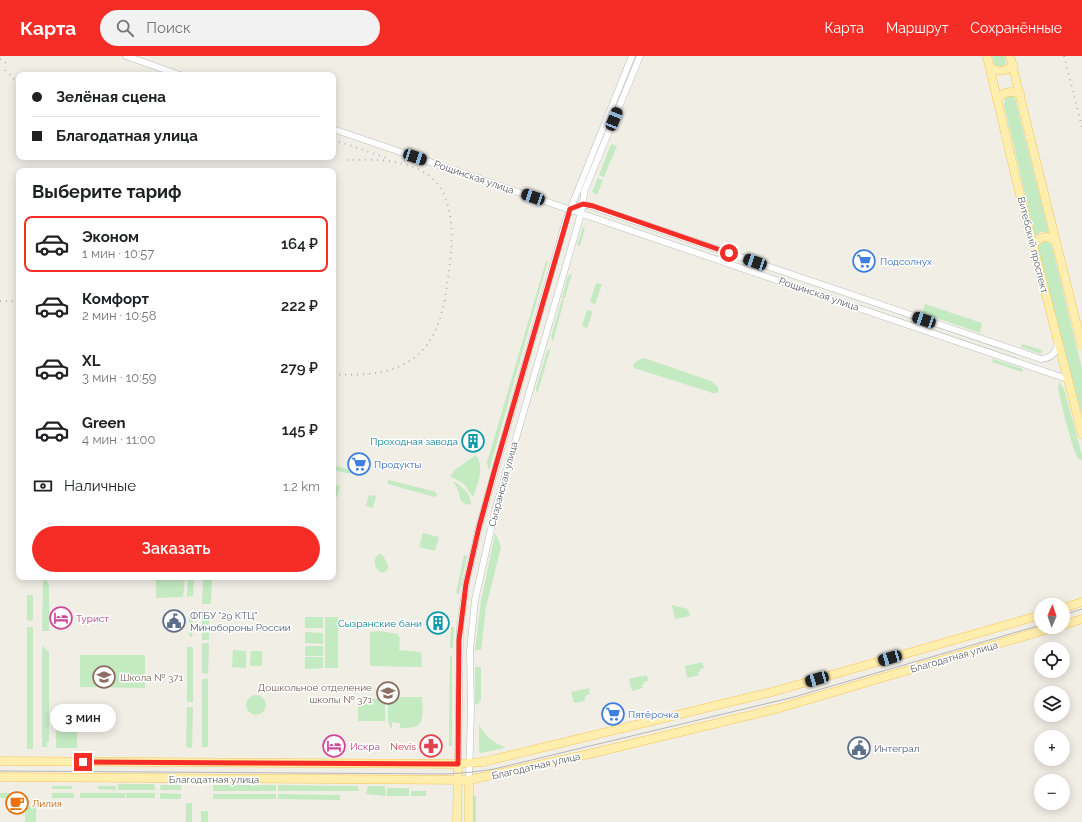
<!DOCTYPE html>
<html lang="ru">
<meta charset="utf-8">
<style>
body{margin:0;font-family:Raleway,sans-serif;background:#f2f2f2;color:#202124;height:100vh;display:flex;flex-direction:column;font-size:15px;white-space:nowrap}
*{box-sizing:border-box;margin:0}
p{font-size:13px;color:#757577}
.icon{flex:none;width:22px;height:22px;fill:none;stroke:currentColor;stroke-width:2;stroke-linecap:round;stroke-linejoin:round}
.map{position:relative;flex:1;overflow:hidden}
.side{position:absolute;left:16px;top:112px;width:320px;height:412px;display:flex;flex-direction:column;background:#fff;border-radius:8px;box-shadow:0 2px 10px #0003}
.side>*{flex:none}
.banner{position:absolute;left:16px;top:16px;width:320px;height:88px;border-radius:8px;box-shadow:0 2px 10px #0003;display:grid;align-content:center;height:88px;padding:0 16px;background:#fff}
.needle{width:26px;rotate:2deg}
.tools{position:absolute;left:1034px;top:542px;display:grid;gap:8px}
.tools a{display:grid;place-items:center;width:36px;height:36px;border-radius:50%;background:#fff;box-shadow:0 2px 10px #0003;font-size:20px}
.end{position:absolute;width:18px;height:18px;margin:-9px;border:5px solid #f62d27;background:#fff;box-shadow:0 0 0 2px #fff}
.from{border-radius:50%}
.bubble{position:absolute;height:28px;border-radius:14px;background:#fff;box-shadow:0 2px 10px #0003;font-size:13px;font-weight:600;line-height:28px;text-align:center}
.car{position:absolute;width:12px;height:24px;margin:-12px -6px;border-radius:5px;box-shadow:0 0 3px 1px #0007;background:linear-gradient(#222 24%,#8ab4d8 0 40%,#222 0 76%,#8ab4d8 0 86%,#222 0)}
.banner b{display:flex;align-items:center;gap:14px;height:38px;font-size:15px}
.banner b+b{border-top:1px solid #e0e0e0}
.banner i{width:10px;height:10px;background:#202124}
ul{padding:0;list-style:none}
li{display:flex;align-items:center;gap:12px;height:56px;margin:0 8px 6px;padding:0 8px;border:2px solid transparent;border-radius:8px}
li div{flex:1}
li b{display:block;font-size:15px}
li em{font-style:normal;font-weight:600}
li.selected{border-color:#f62d27}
li>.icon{width:36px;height:36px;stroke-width:1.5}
h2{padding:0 16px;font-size:18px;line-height:48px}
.pay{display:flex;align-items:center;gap:10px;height:44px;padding:0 16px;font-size:15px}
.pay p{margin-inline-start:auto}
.action{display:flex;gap:8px;margin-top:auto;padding:8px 16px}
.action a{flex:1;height:46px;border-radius:24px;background:#f62d27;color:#fff;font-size:16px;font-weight:600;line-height:46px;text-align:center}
header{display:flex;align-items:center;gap:24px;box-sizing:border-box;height:56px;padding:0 20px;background:#f62d27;color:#fff}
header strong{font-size:19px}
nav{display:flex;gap:22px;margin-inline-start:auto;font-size:14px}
.search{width:280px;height:36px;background:#f2f2f2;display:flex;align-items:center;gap:10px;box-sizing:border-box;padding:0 14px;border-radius:22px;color:#757577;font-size:15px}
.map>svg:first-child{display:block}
</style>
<header>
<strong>Карта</strong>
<div class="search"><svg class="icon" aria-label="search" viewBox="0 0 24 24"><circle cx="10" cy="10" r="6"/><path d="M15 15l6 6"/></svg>Поиск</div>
<nav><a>Карта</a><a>Маршрут</a><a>Сохранённые</a></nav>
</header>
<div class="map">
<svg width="1082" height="766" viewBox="0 0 1082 766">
<rect width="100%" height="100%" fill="#f1eee6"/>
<g fill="#c3eac1">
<path d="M 992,0 L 1005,0 C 1007,9 1005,11 995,11 Z"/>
<polygon points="1011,40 1015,42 1016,46 1049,177 1041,176 1035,180 1004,49 1005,42"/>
<polygon points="611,88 617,90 604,121 599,119"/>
<polygon points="598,122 603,124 597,139 592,136"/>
<polygon points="583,171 585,172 580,190 577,189"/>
<polygon points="1045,185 1049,186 1052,190 1082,313 1082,359 1038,193 1039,189"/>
<polygon points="546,205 548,205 489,415 487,406 494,383"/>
<polygon points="572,217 565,242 562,242 568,220"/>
<polygon points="596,227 602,228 595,248 590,246"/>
<polygon points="562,243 564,244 553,286 551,281"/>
<polygon points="925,248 982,267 980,277 922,257"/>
<polygon points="587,254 593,255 587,272 582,270"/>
<polygon points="1022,288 1042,294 1041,298 1021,291"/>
<polygon points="551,292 537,338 536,332 547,295"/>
<polygon points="644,302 711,325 718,331 718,336 716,337 713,337 634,312 633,309 637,305"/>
<polygon points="993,303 1023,313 1022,316 992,306"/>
<path d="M 1059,326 L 1064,333 L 1082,399 L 1082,404 L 1080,404 C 1073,400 1061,345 1058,333 Z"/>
<path d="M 476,399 C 485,413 478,426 473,441 L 464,428 L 450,420 L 456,413 Z"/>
<polygon points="333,409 358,416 351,418 333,414"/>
<polygon points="389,424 436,436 437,440 435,441 388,428 387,426"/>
<path d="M 453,425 C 461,429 472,439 471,449 C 458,447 462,444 458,435 C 457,431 455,428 453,425 Z"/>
<polygon points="333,428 340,430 337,441 333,440"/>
<polygon points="369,439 376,440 373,452 366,450"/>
<polygon points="423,477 439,481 435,495 419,491"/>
<polygon points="495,478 496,478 501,491 486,551 481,594 475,594 481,545"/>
<path d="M 378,498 L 382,498 L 388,509 L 388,513 L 385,516 L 382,517 C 374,513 372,505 378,498 Z"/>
<polygon points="464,499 467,500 459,538 456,537"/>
<polygon points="185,521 183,541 156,542 156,522"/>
<polygon points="188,521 194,521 193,540 187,541"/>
<polygon points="203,521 212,521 211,548 202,548"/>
<polygon points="43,523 47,525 49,529 49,575 42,575"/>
<polygon points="27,539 33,539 33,563 31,565 27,564"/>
<polygon points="672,549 688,553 690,560 675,563"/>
<rect x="202" y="554" width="7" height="30"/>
<polygon points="189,558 192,558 193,559 192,581 189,580"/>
<rect x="305" y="561" width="18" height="11"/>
<rect x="325" y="561" width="13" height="51"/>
<rect x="27" y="571" width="6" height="122"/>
<polygon points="451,571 454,571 453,592 450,592"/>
<polygon points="380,575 398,578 400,582 399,594 421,596 422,611 370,610 370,576"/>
<polygon points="305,576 323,577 323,588 305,587"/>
<polygon points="203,587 209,587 208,618 202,617 202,588"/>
<polygon points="42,590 49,596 49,686 47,686 47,691 42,691"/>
<rect x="305" y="590" width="18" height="10"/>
<rect x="187" y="591" width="6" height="55"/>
<polygon points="233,594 246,595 246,612 232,611"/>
<polygon points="251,595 262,595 262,610 250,610"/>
<polygon points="80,599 145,599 145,632 80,631"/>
<polygon points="450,600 452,600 452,690 449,690"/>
<polygon points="305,601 323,601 323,612 305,613"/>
<polygon points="702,606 704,612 700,613 700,616 698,616 699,619 687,622 685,610"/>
<polygon points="475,611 481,611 481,644 479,645 479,648 475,648"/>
<polygon points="647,619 648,625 644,626 644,628 642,629 643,632 632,635 629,623"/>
<polygon points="204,623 208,623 208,691 202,691 202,624"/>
<polygon points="589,632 590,638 586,639 586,641 584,642 585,645 574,647 571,636"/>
<circle cx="256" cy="649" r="10"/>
<path d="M 388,641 L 422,641 C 422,650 426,669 414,671 C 410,672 405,672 400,672 L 400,667 L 392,666 L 392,672 L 390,672 L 388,664 Z"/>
<polygon points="358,642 385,643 385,665 358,665"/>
<rect x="56" y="650" width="21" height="42"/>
<polygon points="187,651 193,651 192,692 186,691"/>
<path d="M 479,668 C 483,678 493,687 503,690 L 504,692 L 481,697 L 479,695 Z"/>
<polygon points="118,728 154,728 155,734 118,734"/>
<polygon points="161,729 181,729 181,734 160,734"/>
<rect x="213" y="729" width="63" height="6"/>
<polygon points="278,729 358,730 359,735 278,735"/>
<rect x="52" y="730" width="20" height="3"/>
<polygon points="98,730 116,730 116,734 98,733"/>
<polygon points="368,730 385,730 386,740 366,738"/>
<rect x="387" y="732" width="22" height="8"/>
<rect x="411" y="735" width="15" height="5"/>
<rect x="0" y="737" width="21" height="5"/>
<rect x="52" y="737" width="22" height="5"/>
<rect x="80" y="737" width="45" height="5"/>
<rect x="126" y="737" width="29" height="5"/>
<polygon points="160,737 181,738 181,743 160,743"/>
<rect x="213" y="738" width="63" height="5"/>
<polygon points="278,738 340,739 340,744 278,743"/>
<rect x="472" y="740" width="4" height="26"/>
<rect x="186" y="747" width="6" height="19"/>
<rect x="25" y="750" width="11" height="16"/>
<rect x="201" y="755" width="7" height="11"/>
</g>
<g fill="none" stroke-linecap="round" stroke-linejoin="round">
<g stroke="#b8bcc0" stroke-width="7">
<g id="minor">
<polyline points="126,0 180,19"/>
<polyline points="333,73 1067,323"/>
<path d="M 570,153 L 583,148 L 593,151 L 1041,303 C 1052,302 1056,297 1058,286"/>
<polyline points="458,708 460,573 466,528 479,471 566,164 632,0"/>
<polyline points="469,724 471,653 470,595 475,544 495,455 578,168 583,148 584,136 640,0"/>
</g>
</g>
<g stroke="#fbc554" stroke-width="9">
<g id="major">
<polyline points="987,0 1017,127 1082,378"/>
<polyline points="1010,0 1082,290"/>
<path d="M 990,12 C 999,16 1005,16 1013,9"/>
<path d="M 997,44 C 1004,36 1009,34 1020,38"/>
<path d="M 1033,190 C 1039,181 1045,178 1055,184"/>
<polyline points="1063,552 1082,546"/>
<polyline points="1063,569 1082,563"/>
<polyline points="0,705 458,708 483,706 772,636 1041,559"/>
<polyline points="0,721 469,724 589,698 776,653 1055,571"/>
<polyline points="457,766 458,708"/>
<polyline points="469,766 469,724"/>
</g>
</g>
<use href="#minor" stroke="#fff" stroke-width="6"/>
<use href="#major" stroke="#ffeead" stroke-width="8"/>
<g stroke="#b5b6b7" stroke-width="1">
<polyline points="1063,559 1082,553"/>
<polyline points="0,715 447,718 473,716 494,713 794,641 1041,569"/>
</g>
<g stroke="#b5b6b7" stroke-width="2" stroke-dasharray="1 5" stroke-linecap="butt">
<polyline points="1064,0 1082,71"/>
<polyline points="0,3 9,9"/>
<polyline points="5,14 19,28"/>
<polyline points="333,85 343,87 387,102"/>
<path d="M 347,104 C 375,103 411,103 433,123 C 462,150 450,212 444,247"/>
<polyline points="0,245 13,245"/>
<path d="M 333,318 C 374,321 418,316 436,273 C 440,263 443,253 445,243"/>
</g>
</g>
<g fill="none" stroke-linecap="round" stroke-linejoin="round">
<polyline stroke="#f62d27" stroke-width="5" points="83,706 458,708 459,584 466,528 479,471 496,409 570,153 583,148 593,150 729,197"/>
</g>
<defs>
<g id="supermarket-ring" transform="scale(1.15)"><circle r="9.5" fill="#fff" stroke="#3f7fe0" stroke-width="1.5"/><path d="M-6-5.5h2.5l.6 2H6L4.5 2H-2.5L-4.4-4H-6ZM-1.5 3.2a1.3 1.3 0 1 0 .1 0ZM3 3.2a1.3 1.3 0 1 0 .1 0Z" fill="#3f7fe0"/></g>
<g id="building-ring" transform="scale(1.15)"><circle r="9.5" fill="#fff" stroke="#0f9aa8" stroke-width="1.5"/><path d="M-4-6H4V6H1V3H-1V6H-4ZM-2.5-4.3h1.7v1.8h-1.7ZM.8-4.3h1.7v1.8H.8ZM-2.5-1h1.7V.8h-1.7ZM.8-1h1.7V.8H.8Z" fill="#0f9aa8"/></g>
<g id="hotel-ring" transform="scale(1.15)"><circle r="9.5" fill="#fff" stroke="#d1479c" stroke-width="1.5"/><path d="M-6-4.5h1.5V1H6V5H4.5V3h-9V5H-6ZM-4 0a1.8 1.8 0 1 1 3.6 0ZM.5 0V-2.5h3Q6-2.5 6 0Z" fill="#d1479c"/></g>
<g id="civic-ring" transform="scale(1.15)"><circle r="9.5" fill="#fff" stroke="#5c6f8a" stroke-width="1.5"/><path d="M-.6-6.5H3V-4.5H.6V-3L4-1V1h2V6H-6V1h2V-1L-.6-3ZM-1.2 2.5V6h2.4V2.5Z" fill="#5c6f8a"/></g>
<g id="school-ring" transform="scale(1.15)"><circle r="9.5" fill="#fff" stroke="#8d6e63" stroke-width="1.5"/><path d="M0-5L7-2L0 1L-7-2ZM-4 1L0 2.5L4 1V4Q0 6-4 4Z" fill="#8d6e63"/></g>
<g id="pharmacy-ring" transform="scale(1.15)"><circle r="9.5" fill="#fff" stroke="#e0444e" stroke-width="1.5"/><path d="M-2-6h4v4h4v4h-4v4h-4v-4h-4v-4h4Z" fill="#e0444e"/></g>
<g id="cafe-ring" transform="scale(1.15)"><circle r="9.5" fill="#fff" stroke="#e8710a" stroke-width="1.5"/><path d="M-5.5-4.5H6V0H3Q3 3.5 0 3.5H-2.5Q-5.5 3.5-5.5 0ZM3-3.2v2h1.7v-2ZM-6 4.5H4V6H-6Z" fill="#e8710a"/></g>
</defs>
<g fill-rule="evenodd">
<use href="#supermarket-ring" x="864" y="205"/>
<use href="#building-ring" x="473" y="385"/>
<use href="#supermarket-ring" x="359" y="408"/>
<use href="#hotel-ring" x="61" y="562"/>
<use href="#civic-ring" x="174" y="565"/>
<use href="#building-ring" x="438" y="567"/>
<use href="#school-ring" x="104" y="621"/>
<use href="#school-ring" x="388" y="637"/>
<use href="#supermarket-ring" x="613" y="658"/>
<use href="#hotel-ring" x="334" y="690"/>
<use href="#pharmacy-ring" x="431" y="690"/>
<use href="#civic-ring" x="859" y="692"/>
<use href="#cafe-ring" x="17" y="747"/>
</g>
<g text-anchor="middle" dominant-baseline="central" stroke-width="3" stroke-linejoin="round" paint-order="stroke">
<g font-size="10" fill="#5d6267" stroke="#fff">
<text transform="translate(474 121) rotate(19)">Рощинская улица</text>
<text transform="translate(1033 189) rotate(76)">Витебский проспект</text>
<text transform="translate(819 238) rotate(19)">Рощинская улица</text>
<text transform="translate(503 428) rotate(-75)">Сызранская улица</text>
<text transform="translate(954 601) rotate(-16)">Благодатная улица</text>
<text transform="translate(536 710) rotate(-13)">Благодатная улица</text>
<text x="214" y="723">Благодатная улица</text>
</g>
<g font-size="10" fill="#366cbe" stroke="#fff" text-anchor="start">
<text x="880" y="205">Подсолнух</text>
<text x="374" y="408">Продукты</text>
<text x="628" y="658">Пятёрочка</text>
</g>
<g font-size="10" fill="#0d838f" stroke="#fff" text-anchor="end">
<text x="458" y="385">Проходная завода</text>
<text x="422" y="567">Сызранские бани</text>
</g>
<g font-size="10" fill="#4e5e75" stroke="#fff" text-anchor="start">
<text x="190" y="559">ФГБУ "29 КТЦ"<tspan x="190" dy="12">Минобороны России</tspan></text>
<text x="874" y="692">Интеграл</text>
</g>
<g font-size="10" fill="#b23c85" stroke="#fff" text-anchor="start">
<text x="76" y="562">Турист</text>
<text x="350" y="690">Искра</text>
</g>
<g font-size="10" fill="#785e54" stroke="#fff" text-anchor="start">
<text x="120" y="621">Школа № 371</text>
<text x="372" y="631" text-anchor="end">Дошкольное отделение<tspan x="372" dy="12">школы № 371</tspan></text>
</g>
<g font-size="10" fill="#be3a42" stroke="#fff" text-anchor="end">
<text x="416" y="690">Nevis</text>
</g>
<g font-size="10" fill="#c56008" stroke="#fff" text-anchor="start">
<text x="32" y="747">Лилия</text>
</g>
</g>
</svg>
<div class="tools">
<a><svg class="needle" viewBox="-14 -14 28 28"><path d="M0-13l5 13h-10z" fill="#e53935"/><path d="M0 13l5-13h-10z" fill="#757577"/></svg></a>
<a><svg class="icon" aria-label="locate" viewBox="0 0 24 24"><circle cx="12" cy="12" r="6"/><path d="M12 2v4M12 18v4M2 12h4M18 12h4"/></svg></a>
<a><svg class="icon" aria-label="layers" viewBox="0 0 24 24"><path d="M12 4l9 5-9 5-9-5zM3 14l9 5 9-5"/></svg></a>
<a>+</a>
<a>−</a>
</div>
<i class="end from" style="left:729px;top:197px"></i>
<i class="end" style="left:83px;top:706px"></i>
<div class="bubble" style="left:50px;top:648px;width:66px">3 мин</div>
<i class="car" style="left:614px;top:63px;rotate:22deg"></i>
<i class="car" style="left:415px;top:101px;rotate:109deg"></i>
<i class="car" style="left:533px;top:141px;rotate:289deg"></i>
<i class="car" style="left:755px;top:206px;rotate:289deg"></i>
<i class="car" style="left:924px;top:264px;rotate:289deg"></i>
<i class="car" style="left:890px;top:602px;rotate:254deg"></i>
<i class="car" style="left:817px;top:623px;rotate:254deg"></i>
<div class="banner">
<b><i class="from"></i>Зелёная сцена</b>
<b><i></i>Благодатная улица</b>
</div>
<section class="side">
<h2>Выберите тариф</h2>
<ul>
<li class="selected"><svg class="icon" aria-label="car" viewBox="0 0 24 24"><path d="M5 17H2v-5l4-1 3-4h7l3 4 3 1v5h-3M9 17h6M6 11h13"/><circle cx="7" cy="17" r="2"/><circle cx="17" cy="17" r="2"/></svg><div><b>Эконом</b><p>1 мин · 10:57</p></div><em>164 ₽</em></li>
<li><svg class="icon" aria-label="car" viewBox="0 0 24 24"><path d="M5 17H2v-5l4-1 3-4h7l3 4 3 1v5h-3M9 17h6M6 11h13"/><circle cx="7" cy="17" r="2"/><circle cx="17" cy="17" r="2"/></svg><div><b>Комфорт</b><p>2 мин · 10:58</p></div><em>222 ₽</em></li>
<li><svg class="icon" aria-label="car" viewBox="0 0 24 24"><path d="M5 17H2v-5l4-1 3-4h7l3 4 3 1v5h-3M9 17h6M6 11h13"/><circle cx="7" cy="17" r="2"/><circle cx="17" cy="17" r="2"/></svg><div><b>XL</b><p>3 мин · 10:59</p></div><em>279 ₽</em></li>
<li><svg class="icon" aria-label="car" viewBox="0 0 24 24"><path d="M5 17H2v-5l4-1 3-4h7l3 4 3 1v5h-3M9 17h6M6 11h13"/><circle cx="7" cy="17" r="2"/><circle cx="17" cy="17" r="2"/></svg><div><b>Green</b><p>4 мин · 11:00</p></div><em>145 ₽</em></li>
</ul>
<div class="pay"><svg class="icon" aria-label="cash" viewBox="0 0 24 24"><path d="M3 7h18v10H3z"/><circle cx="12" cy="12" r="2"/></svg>Наличные<p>1.2 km</p></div>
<div class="action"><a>Заказать</a></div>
</section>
</div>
